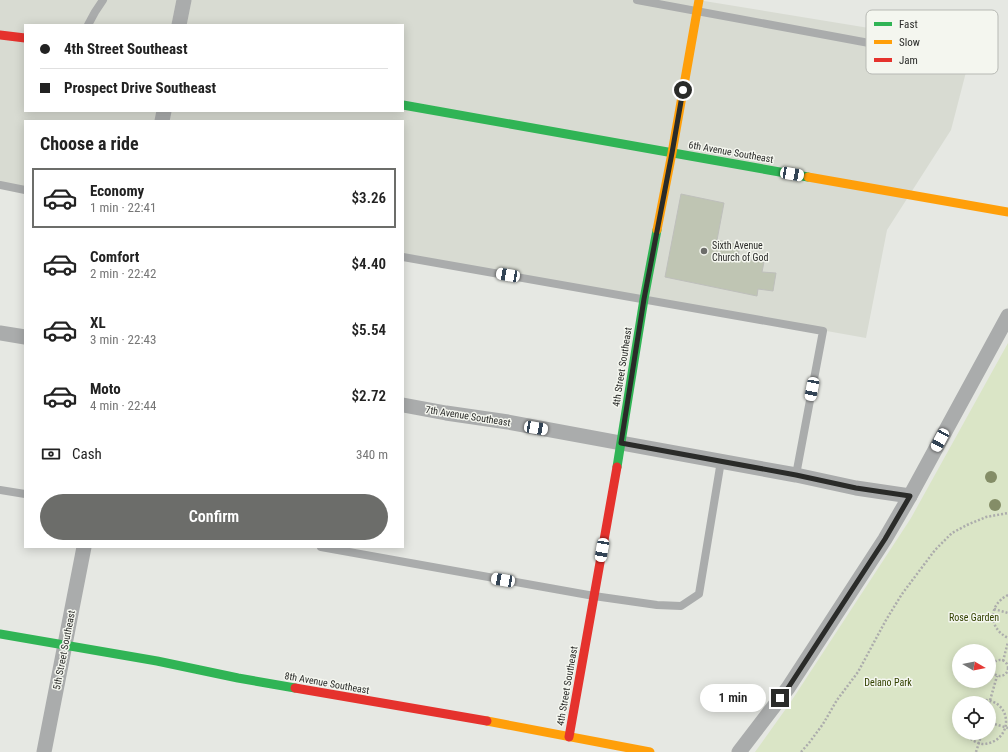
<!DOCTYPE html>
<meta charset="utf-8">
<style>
body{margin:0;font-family:"Roboto Condensed",sans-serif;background:#f6f6f6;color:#222;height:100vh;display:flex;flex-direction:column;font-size:15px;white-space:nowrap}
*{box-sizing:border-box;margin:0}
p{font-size:13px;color:#767676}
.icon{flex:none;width:22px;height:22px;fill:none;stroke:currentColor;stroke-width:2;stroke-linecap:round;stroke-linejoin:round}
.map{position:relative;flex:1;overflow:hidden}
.panel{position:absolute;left:24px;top:120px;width:380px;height:428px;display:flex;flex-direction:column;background:#fff;border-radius:0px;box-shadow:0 2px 10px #0003}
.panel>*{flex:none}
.hud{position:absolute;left:24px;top:24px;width:380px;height:88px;border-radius:0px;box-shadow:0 2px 10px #0003;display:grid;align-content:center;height:88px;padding:0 16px;background:#fff}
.needle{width:26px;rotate:99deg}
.buttons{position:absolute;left:952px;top:644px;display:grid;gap:8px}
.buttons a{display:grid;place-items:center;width:44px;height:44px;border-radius:50%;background:#fff;box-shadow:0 2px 10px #0003;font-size:20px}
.end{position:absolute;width:18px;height:18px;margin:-9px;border:5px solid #2a2b29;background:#fff;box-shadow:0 0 0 2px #fff}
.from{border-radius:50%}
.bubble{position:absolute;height:28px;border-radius:14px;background:#fff;box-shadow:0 2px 10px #0003;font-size:13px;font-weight:600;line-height:28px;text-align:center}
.car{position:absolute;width:12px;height:24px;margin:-12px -6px;border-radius:5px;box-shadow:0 0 3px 1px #0007;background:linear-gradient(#fff 24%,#345 0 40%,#fff 0 76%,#345 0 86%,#fff 0)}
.hud b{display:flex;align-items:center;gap:14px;height:38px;font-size:15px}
.hud b+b{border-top:1px solid #e0e0e0}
.hud i{width:10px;height:10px;background:#222}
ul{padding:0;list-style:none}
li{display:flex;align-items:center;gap:12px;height:60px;margin:0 8px 6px;padding:0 8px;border:2px solid transparent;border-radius:0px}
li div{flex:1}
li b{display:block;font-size:15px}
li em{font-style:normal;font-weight:600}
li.selected{border-color:#6c6d6a}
li>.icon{width:36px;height:36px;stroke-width:1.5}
h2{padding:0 16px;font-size:18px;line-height:48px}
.pay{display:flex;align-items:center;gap:10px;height:44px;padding:0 16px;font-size:15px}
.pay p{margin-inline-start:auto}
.action{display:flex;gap:8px;margin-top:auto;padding:8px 16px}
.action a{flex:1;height:46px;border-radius:24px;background:#6c6d6a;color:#fff;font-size:16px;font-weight:600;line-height:46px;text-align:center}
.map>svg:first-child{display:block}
</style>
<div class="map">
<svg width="1008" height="752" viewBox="0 0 1008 752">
<rect width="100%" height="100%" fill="#e6e8e3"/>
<path fill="#d8dbd2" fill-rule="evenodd" d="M 0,0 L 698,0 L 973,45 L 951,130 L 887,230 L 866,338 L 403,256 L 403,121 L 25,121 L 25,189 L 0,185 ZM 25,25 L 403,25 L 403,111 L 25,111 Z"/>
<path fill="#dae5c6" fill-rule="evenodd" d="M 1008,343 L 1008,752 L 755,752 L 790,703 L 911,518 ZM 959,651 L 989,651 L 989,681 L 959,681 ZM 959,703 L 989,703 L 989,733 L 959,733 Z"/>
<polygon fill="#bfc5b3" stroke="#bebfbb" points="681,194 724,203 717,240 740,245 738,258 764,262 762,272 776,273 773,291 758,289 757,296 665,277"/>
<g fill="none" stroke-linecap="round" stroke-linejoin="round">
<g stroke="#acacac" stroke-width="2.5" stroke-dasharray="2 2" stroke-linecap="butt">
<path d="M 1008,595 C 988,605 988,628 1008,638"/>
<polyline points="994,609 1008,613"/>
<circle cx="1000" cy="668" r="8"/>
<polyline points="1003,661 1008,642"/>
<polyline points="989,704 997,676"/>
<polyline points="989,716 991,722 989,727"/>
<polyline points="991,723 1008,728"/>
<path d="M 965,733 C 969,739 976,743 983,744 C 996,744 1007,733 1006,720 C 1005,703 986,695 972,703"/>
<polyline points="801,752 809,743 823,724 837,700 858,672 886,620 902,594 935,550 952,533 967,525 986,517 1008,513"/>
<polyline points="976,752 982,733"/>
</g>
<g stroke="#aaacac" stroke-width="8">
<polyline points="637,0 896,48"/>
<polyline points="88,25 95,12 103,0"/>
<polyline points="0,185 25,190"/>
<polyline points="403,257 823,331 796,475"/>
<polyline points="0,490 25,494"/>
<polyline points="321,547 594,596 657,605 681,606 699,594 721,461"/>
</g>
<g stroke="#aaacac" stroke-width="15">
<polyline points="179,25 184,0"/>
<polyline points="162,121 164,111"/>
<polyline points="0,333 25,337"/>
<polyline points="403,405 446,413 508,422 621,443 796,475 856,488 910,496"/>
<polyline points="44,752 84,547"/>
<polyline points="739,752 788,688 885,539 910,496 1008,316"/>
</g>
<g stroke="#30b455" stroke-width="9">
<polyline points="403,105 808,177"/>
<polyline points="617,467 644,299 657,230"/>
<polyline points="0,634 157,661 238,678 295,688"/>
</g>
<g stroke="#ff9f0a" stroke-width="9">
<polyline points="808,177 1008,212"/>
<polyline points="657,230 672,153 699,0"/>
<polyline points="487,721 650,752"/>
</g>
<g stroke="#e5322d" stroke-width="9">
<polyline points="0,35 25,38"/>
<polyline points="295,688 487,721"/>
<polyline points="569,737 617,467"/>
</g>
</g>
<g fill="#848d67">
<circle cx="991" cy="477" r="6"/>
<circle cx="995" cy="505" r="6"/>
</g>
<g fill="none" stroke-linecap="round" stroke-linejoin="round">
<polyline stroke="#2a2b29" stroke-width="5" points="683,90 672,153 644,299 621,443 796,475 856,488 910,496 885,539 788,688 780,698"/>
</g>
<circle fill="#6c6d6a" stroke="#f4f6ef" stroke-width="1.5" cx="704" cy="251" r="4"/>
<g text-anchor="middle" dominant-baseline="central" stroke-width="3" stroke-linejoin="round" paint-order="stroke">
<g font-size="10" fill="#2a2b29" stroke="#f4f6ef">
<text transform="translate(731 152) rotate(10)">6th Avenue Southeast</text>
<text transform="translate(622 367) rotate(-81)">4th Street Southeast</text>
<text transform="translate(468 416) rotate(9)">7th Avenue Southeast</text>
<text transform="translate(64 650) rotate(-79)">5th Street Southeast</text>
<text transform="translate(327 683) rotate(10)">8th Avenue Southeast</text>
<text transform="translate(567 686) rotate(-80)">4th Street Southeast</text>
</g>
<g font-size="10" fill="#2a2b29" stroke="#f4f6ef" text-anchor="start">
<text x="712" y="245">Sixth Avenue<tspan x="712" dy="12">Church of God</tspan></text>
</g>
<g font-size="10" fill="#334201" stroke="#f4f6ef">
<text x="974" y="617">Rose Garden</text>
<text x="888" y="682">Delano Park</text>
</g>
</g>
<rect x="866" y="10" width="132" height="64" rx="6" fill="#f4f6ef" stroke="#b7b9b4" stroke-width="1"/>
<rect x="874" y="22" width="18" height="4" fill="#30b455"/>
<rect x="874" y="40" width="18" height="4" fill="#ff9f0a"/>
<rect x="874" y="58" width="18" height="4" fill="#e5322d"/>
<g font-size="11" fill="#2a2b29">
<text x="899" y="28">Fast</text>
<text x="899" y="46">Slow</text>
<text x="899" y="64">Jam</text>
</g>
</svg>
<div class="buttons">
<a><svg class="needle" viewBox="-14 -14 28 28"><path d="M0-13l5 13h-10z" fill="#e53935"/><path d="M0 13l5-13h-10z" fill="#767676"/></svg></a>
<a><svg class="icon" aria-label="locate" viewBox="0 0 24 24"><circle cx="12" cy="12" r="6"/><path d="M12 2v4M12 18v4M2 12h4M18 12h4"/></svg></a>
</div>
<i class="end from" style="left:683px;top:90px"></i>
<i class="end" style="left:780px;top:698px"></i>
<div class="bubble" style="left:700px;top:684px;width:66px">1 min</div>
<i class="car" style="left:792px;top:174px;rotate:100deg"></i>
<i class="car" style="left:508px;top:275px;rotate:280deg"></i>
<i class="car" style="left:812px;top:389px;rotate:191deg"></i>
<i class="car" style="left:536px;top:428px;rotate:100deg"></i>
<i class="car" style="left:940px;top:440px;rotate:208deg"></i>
<i class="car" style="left:602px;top:550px;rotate:190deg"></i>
<i class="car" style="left:503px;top:580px;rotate:280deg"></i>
<div class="hud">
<b><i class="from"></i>4th Street Southeast</b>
<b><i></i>Prospect Drive Southeast</b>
</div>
<section class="panel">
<h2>Choose a ride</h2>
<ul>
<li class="selected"><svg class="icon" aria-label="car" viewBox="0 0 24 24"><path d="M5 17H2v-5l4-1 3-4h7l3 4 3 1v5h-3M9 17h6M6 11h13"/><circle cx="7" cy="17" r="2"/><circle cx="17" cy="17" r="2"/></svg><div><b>Economy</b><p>1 min · 22:41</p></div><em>$3.26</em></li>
<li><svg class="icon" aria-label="car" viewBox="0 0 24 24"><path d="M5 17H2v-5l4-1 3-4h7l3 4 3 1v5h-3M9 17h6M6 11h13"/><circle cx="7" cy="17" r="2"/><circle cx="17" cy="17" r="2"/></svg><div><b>Comfort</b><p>2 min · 22:42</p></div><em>$4.40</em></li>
<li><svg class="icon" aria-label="car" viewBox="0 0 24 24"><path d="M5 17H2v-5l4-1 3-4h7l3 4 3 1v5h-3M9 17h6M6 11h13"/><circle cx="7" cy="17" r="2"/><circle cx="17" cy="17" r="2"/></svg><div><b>XL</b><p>3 min · 22:43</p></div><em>$5.54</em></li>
<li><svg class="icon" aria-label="car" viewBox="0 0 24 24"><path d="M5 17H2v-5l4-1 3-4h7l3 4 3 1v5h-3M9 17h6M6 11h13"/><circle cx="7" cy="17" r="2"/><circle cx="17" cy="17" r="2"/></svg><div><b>Moto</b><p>4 min · 22:44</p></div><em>$2.72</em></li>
</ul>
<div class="pay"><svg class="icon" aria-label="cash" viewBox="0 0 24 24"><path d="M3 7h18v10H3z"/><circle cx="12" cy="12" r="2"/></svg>Cash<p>340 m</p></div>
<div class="action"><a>Confirm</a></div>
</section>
</div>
